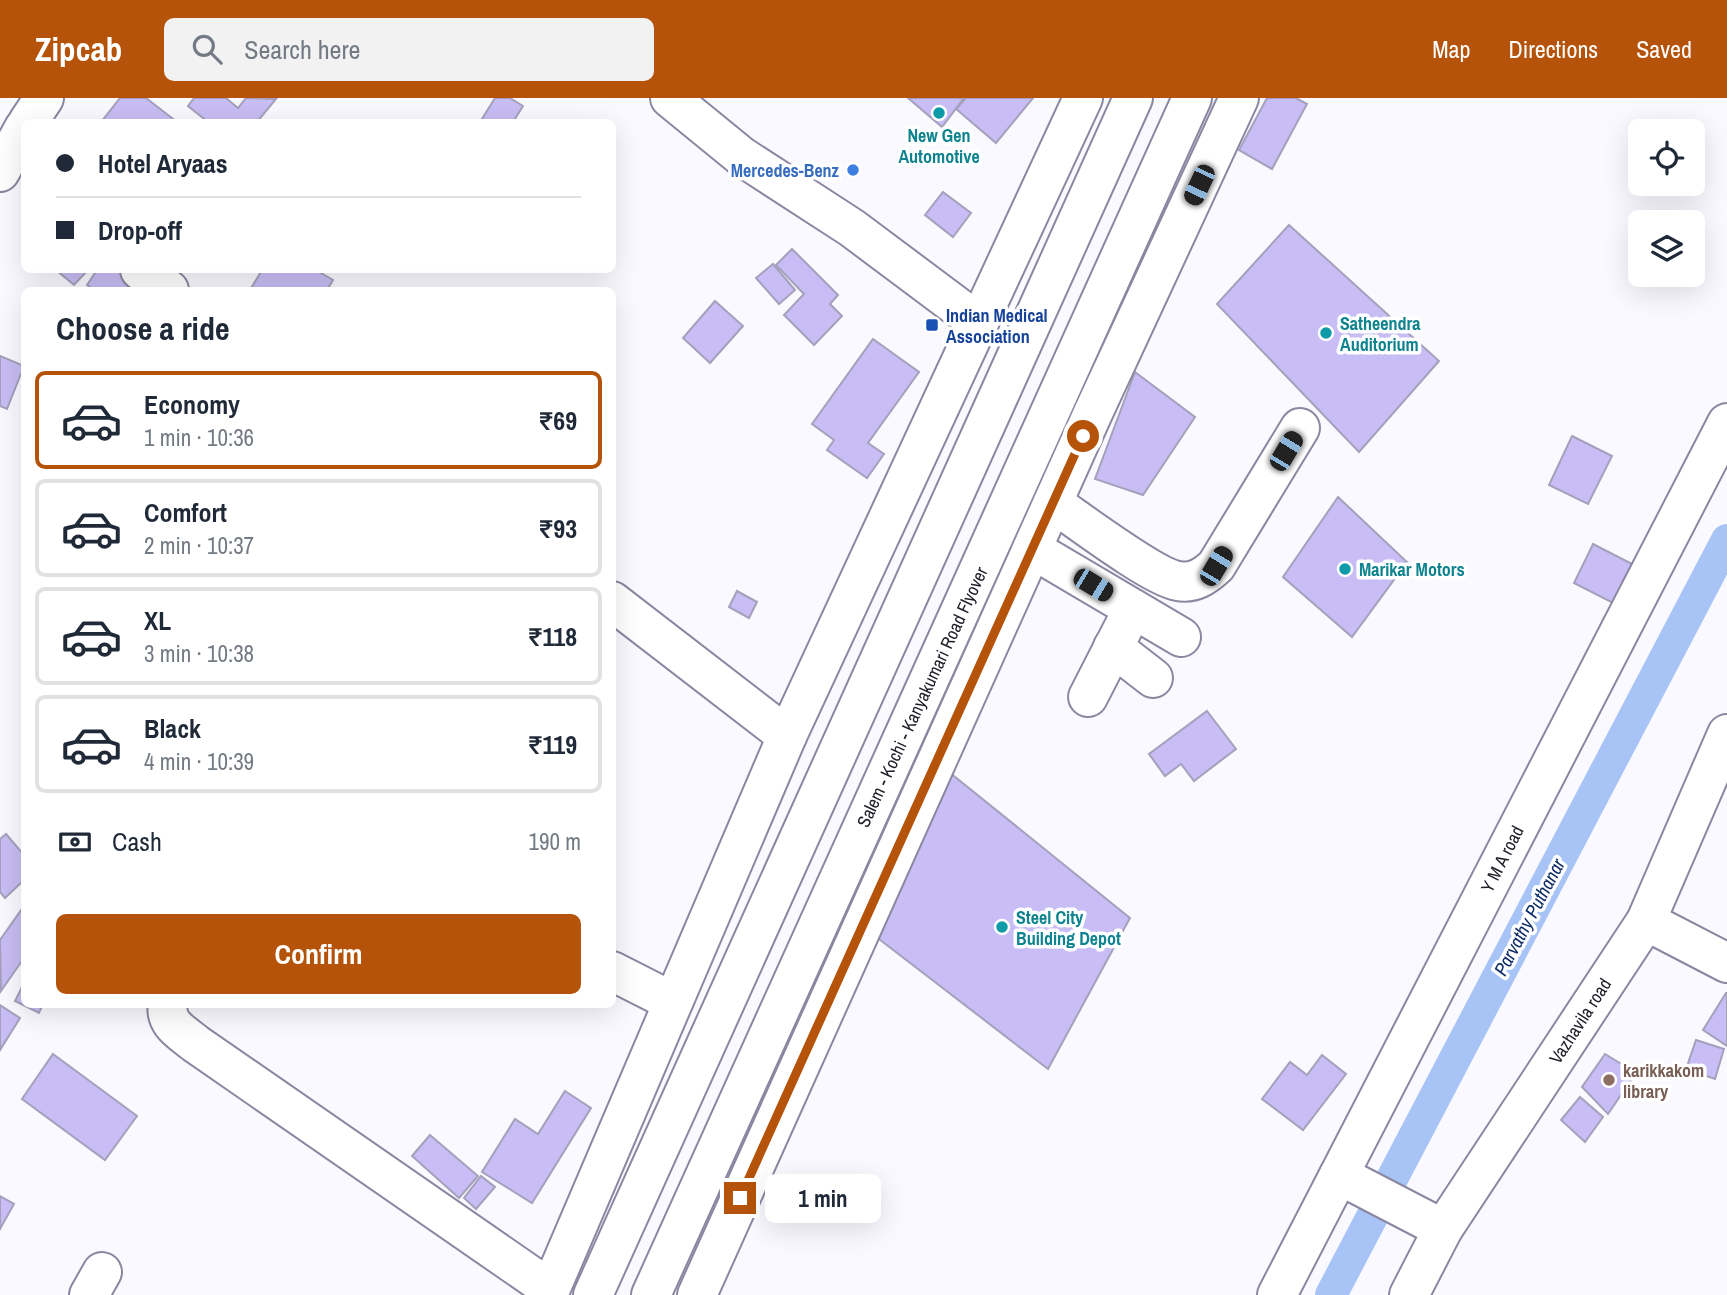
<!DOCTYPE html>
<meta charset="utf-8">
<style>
body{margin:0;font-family:"Archivo Narrow",sans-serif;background:#f2f2f3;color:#1f2937;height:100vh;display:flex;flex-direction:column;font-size:26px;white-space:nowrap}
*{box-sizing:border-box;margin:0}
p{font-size:23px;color:#747a83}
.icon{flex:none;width:38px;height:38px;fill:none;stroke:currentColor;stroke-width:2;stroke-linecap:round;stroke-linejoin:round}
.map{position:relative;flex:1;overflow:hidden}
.panel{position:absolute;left:21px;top:189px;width:595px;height:721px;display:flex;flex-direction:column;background:#fff;border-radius:10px;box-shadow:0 7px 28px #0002}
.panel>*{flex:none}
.guide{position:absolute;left:21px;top:21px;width:595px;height:154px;border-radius:10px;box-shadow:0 7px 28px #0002;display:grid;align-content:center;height:154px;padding:0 35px;background:#fff}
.fabs{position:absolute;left:1628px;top:21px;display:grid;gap:14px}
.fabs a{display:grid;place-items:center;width:77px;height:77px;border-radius:10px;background:#fff;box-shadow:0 7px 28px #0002;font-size:35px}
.end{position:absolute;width:32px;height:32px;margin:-16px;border:9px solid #b45309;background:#fff;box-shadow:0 0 0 4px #fff}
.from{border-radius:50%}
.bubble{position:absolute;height:49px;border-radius:10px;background:#fff;box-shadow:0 7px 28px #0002;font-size:23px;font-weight:800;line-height:49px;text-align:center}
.car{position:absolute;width:21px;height:42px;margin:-21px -10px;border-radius:9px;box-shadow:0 0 5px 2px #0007;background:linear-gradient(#222 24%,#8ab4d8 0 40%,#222 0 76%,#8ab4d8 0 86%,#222 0)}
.guide b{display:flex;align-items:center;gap:24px;height:66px;font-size:26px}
.guide b+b{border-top:2px solid #e0e1e3}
.guide i{width:18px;height:18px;background:#1f2937}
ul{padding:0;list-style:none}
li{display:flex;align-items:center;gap:21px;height:98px;margin:0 14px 10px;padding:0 21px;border:4px solid #e0e1e3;border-radius:10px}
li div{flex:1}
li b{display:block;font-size:26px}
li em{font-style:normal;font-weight:800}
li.current{border-color:#b45309}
li>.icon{width:63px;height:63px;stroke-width:1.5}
h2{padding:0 35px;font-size:32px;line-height:84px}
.pay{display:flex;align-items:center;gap:18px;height:77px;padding:0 35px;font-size:26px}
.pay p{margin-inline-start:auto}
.action{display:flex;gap:14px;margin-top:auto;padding:14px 35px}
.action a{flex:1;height:80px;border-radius:10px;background:#b45309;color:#fff;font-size:28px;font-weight:800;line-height:80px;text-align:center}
header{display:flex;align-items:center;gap:42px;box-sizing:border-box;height:98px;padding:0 35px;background:#b45309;color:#fff}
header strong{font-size:33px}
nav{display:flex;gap:38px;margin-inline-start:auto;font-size:24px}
.search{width:490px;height:63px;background:#f2f2f3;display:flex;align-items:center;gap:18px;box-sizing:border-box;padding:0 24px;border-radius:10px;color:#747a83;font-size:26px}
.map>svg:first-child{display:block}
</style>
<header>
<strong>Zipcab</strong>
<div class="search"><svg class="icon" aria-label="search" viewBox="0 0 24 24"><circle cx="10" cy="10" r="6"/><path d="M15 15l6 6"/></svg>Search here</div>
<nav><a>Map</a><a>Directions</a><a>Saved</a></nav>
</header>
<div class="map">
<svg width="1727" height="1197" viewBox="0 0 1727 1197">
<rect width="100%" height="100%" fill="#faf9ff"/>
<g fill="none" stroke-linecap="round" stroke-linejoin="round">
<polyline stroke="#a8c4f6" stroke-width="32" points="1331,1197 1727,442"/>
</g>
<g fill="#c8bdf4" stroke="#a5a0bb" stroke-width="2">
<polygon points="120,0 146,0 177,24 104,24 102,23"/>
<polygon points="194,0 226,0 238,10 246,0 276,1 257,24 208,24 188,8"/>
<polygon points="495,0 510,0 523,8 513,24 480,24"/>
<polygon points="908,0 964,0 942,29"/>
<polygon points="966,0 1033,0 996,45 956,11"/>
<polygon points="1267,0 1296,0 1307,6 1272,71 1239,52"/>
<polygon points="943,94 971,115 953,139 925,117"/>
<polygon points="1289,127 1439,263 1359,354 1217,206"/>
<polygon points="792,151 838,197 830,206 842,218 814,247 784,217 804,196 776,167"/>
<polygon points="773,166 795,192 779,206 756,180"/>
<polygon points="56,172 88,172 74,187"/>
<polygon points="97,172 135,172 164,192 94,192 87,187"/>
<polygon points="262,172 316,172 333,182 327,192 250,192"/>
<polygon points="715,203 743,228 710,265 683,240"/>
<polygon points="873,241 919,274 868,345 884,356 867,380 827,352 834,342 812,326"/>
<polygon points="0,258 24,268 7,311 0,308"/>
<polygon points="1135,274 1195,319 1143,397 1095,381"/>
<polygon points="1572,338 1612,358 1588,406 1549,387"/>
<polygon points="1338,399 1407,464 1352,539 1283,479"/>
<polygon points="1593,446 1632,466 1613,505 1574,485"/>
<polygon points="737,493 757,504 749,520 729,509"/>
<polygon points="1207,613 1236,651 1194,683 1181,666 1165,678 1149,656"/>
<polygon points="949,674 1130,820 1048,971 875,838"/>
<polygon points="6,736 24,757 24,782 5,800 0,794 0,741"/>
<polygon points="24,808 24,860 1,893 0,842"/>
<polygon points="24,885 24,906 43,906 39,915 15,903"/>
<polygon points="1726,895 1727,895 1727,948 1703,932"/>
<polygon points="0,907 20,920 0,952"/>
<polygon points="1696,942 1724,951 1715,981 1686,971"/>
<polygon points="53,956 137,1018 105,1062 22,1001"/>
<polygon points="1605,956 1636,975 1608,1016 1582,989"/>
<polygon points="1322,957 1346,976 1303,1032 1262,1001 1290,964 1307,977"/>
<polygon points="565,993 591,1010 532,1105 482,1074 515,1021 538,1036"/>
<polygon points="1580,999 1603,1019 1585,1044 1561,1022"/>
<polygon points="430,1037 478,1078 459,1100 412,1058"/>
<polygon points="481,1078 495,1089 476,1111 464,1100"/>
<polygon points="0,1098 14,1106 0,1131"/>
</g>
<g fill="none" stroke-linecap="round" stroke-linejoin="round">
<g stroke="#8c87a1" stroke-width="42">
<g id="minor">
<polyline points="670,0 741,58 852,130 979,225"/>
<polyline points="28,24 44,0"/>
<polyline points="0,74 24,30"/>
<polyline points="140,172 169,192"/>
<path d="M 1053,405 C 1078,422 1153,479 1178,483 C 1194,486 1205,478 1216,468 L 1300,330"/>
<polyline points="1032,451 1181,539"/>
<polyline points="612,503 787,638"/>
<polyline points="1113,549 1153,580"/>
<polyline points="1088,599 1133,511"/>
<polyline points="1646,823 1727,865"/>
<polyline points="612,873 673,904"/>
<path d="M 168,906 C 164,926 183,935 196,946 L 550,1191"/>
<polyline points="1339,1077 1443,1131"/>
<polyline points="89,1197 102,1174"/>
<polyline points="548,1197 787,638 1083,0"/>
<polyline points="697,1197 1093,315 1239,0"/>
<polyline points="1277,1197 1727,325"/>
<polyline points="1409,1197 1443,1131 1646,823 1727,636"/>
</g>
</g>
<g stroke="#8c87a1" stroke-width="42">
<g id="highway">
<polyline points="593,1197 1133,0"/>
<path d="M 651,1197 C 828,797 1015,400 1192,0"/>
</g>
</g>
<use href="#minor" stroke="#fff" stroke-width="38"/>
<use href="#highway" stroke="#fff" stroke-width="38"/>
</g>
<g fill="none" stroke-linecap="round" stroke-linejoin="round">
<polyline stroke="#b45309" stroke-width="9" points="740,1100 1083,338"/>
</g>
<g fill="#0f9aa8" stroke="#fff" stroke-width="2.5">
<circle cx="939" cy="15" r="7"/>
<circle cx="1326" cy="235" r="7"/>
<circle cx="1345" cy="471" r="7"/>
<circle cx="1002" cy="829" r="7"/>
</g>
<circle fill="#3f7fe0" stroke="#fff" stroke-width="2.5" cx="853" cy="72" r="7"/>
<rect fill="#1a4fb4" stroke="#fff" stroke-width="2.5" x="925" y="220" width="14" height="14" rx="3.5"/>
<circle fill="#8d6e63" stroke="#fff" stroke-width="2.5" cx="1609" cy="982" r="7"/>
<g text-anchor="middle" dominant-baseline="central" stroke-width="7" stroke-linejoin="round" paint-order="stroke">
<g font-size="18" font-weight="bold" fill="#0d838f" stroke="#fff" text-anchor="start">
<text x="939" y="37" text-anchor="middle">New Gen<tspan x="939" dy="21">Automotive</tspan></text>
<text x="1340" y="225">Satheendra<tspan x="1340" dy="21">Auditorium</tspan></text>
<text x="1359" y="471">Marikar Motors</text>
<text x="1016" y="819">Steel City<tspan x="1016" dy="21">Building Depot</tspan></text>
</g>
<g font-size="18" font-weight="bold" fill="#366cbe" stroke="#fff" text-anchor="end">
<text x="839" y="72">Mercedes-Benz</text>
</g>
<g font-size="18" font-weight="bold" fill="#164399" stroke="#fff" text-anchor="start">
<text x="946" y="217">Indian Medical<tspan x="946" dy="21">Association</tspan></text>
</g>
<g font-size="18" fill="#1f1d27" stroke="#fff">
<text transform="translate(922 599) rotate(-65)">Salem - Kochi - Kanyakumari Road Flyover</text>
<text transform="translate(1502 761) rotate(-63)">Y M A road</text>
<text transform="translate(1580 923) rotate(-57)">Vazhavila road</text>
</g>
<g font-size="18" font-weight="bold" fill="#785e54" stroke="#fff" text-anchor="start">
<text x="1623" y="972">karikkakom<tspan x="1623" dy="21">library</tspan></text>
</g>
<g font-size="19" font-style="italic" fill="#0f2c66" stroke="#fff">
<text transform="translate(1529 819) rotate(-62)">Parvathy Puthanar</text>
</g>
</g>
</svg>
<div class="fabs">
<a><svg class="icon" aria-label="locate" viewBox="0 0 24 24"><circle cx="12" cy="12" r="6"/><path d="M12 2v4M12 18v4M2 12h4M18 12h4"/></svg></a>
<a><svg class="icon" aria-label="layers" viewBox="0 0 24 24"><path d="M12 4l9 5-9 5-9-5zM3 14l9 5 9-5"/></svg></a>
</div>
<i class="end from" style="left:1083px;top:338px"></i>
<i class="end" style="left:740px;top:1100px"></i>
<div class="bubble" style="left:765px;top:1076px;width:116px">1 min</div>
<i class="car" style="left:1199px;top:87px;rotate:205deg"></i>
<i class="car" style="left:1286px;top:353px;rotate:31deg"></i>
<i class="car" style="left:1216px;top:468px;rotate:31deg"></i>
<i class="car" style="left:1093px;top:487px;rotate:121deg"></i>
<div class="guide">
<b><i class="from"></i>Hotel Aryaas</b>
<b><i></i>Drop-off</b>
</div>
<section class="panel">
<h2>Choose a ride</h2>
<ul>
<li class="current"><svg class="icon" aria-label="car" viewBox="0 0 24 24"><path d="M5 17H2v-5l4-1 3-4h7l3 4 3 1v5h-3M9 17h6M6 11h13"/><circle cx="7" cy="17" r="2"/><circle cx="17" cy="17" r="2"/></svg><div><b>Economy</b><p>1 min · 10:36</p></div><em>₹69</em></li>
<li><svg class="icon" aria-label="car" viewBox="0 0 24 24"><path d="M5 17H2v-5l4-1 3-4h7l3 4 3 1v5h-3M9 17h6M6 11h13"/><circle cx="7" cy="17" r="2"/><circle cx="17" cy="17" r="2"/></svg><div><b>Comfort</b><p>2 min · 10:37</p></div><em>₹93</em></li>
<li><svg class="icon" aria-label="car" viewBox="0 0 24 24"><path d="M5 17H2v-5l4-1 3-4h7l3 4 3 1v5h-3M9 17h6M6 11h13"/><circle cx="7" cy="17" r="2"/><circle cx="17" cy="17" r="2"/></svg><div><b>XL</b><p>3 min · 10:38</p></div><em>₹118</em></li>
<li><svg class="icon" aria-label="car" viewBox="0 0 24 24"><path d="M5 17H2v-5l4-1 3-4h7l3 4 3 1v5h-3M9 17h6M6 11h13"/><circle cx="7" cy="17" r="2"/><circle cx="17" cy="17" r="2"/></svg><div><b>Black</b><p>4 min · 10:39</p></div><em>₹119</em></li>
</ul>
<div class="pay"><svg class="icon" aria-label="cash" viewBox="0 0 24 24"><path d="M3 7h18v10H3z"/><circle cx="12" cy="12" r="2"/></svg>Cash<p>190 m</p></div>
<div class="action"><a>Confirm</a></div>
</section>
</div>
